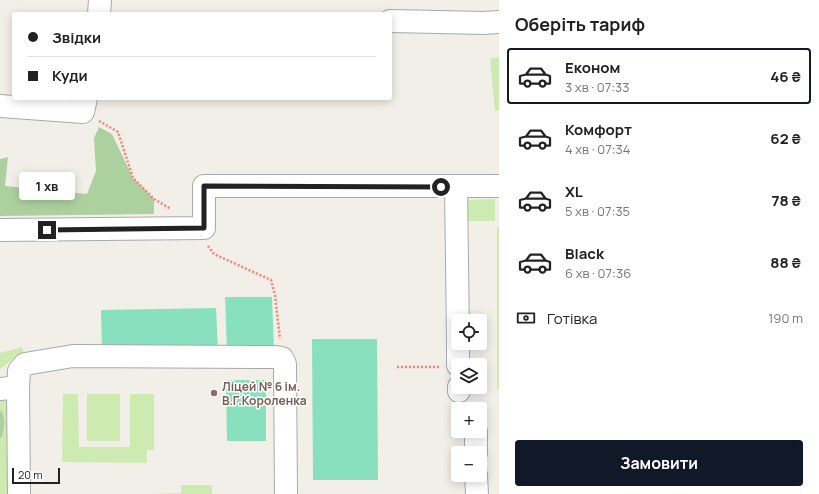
<!DOCTYPE html>
<html lang="uk">
<meta charset="utf-8">
<style>
body{margin:0;font-family:Manrope,sans-serif;background:#f6f6f6;color:#222;height:100vh;display:flex;flex-direction:column;font-size:15px;white-space:nowrap}
*{box-sizing:border-box;margin:0}
p{font-size:13px;color:#767676}
.icon{flex:none;width:22px;height:22px;fill:none;stroke:currentColor;stroke-width:2;stroke-linecap:round;stroke-linejoin:round}
.map{position:relative;flex:1;overflow:hidden}
.details{display:flex;flex-direction:column;background:#fff;width:320px}
.details>*{flex:none}
.hud{position:absolute;left:12px;top:12px;width:380px;height:88px;border-radius:4px;box-shadow:0 2px 10px #0003;display:grid;align-content:center;height:88px;padding:0 16px;background:#fff}
.buttons{position:absolute;left:451px;top:314px;display:grid;gap:8px}
.buttons a{display:grid;place-items:center;width:36px;height:36px;border-radius:4px;background:#fff;box-shadow:0 2px 10px #0003;font-size:20px}
.scale{position:absolute;left:12px;bottom:10px;width:48px;box-sizing:border-box;padding-left:4px;border:2px solid #222;border-top:0;font-size:11px;line-height:14px;white-space:nowrap;color:#222;-webkit-text-stroke:3px #fff;paint-order:stroke}
.end{position:absolute;width:18px;height:18px;margin:-9px;border:5px solid #222;background:#fff;box-shadow:0 0 0 2px #fff}
.from{border-radius:50%}
.bubble{position:absolute;height:28px;border-radius:4px;background:#fff;box-shadow:0 2px 10px #0003;font-size:13px;font-weight:700;line-height:28px;text-align:center}
.hud b{display:flex;align-items:center;gap:14px;height:38px;font-size:15px}
.hud b+b{border-top:1px solid #e0e0e0}
.hud i{width:10px;height:10px;background:#222}
ul{padding:0;list-style:none}
li{display:flex;align-items:center;gap:12px;height:56px;margin:0 8px 6px;padding:0 8px;border:2px solid transparent;border-radius:4px}
li div{flex:1}
li b{display:block;font-size:15px}
li em{font-style:normal;font-weight:700}
li.selected{border-color:#111827}
li>.icon{width:36px;height:36px;stroke-width:1.5}
h2{padding:0 16px;font-size:18px;line-height:48px}
.pay{display:flex;align-items:center;gap:10px;height:44px;padding:0 16px;font-size:15px}
.pay p{margin-inline-start:auto}
.primary-button{display:flex;gap:8px;margin-top:auto;padding:8px 16px}
.primary-button a{flex:1;height:46px;border-radius:4px;background:#111827;color:#fff;font-size:16px;font-weight:700;line-height:46px;text-align:center}
main{display:flex;flex:1;min-height:0}
.map>svg:first-child{display:block}
</style>
<main>
<div class="map">
<svg width="499" height="494" viewBox="0 0 499 494">
<rect width="100%" height="100%" fill="#f2efe9"/>
<g fill="#cdebb0">
<polygon points="499,57 499,110 495,111 490,58"/>
<polygon points="495,199 495,221 464,221 464,200"/>
<polygon points="497,227 499,227 499,389 497,390"/>
<polygon points="22,347 24,354 12,360 0,369 0,353"/>
<polygon points="0,393 8,399 8,494 0,494"/>
<polygon points="63,394 78,394 79,447 130,447 130,394 154,394 154,450 147,450 147,463 62,462"/>
<rect x="87" y="394" width="33" height="47"/>
<polygon points="181,485 212,485 212,494 150,494 181,493"/>
</g>
<g fill="#add19e">
<polygon points="99,127 112,134 133,178 154,199 154,214 0,216 0,159 8,157 5,186 87,194 96,171 94,138"/>
<path d="M 0,410 C 7,418 4,427 2,437 L 0,439 Z"/>
</g>
<g fill="#88e0be">
<polygon points="225,297 272,297 274,352 227,352"/>
<polygon points="216,308 218,352 102,352 101,310"/>
<polygon points="312,339 377,339 378,480 313,480"/>
<polygon points="226,380 266,380 266,441 227,441"/>
</g>
<g fill="none" stroke-linecap="round" stroke-linejoin="round">
<g stroke="#a9a9a9" stroke-width="24">
<g id="minor">
<polyline points="99,14 100,0"/>
<polyline points="390,21 484,23 499,22"/>
<polyline points="0,106 83,112 86,98"/>
<polyline points="456,187 458,338"/>
<polyline points="0,230 204,228 204,186 499,186"/>
<polyline points="458,343 458,365"/>
<polyline points="18,387 19,371 25,364 73,356 276,357 282,358 285,364 286,494"/>
<polyline points="459,387 459,391"/>
<polyline points="0,389 18,387 19,494"/>
<polyline points="476,432 476,453"/>
<polyline points="476,475 477,494"/>
</g>
</g>
<g stroke="#fa8072" stroke-width="2.5" stroke-dasharray="2 2" stroke-linecap="butt">
<polyline points="99,121 118,132 133,178 154,199 171,209"/>
<polyline points="208,246 214,254 271,280 275,295 280,339"/>
<polyline points="397,367 441,367"/>
</g>
<use href="#minor" stroke="#fff" stroke-width="22"/>
</g>
<g fill="none" stroke-linecap="round" stroke-linejoin="round">
<polyline stroke="#222" stroke-width="5" points="47,230 204,228 204,186 441,187"/>
</g>
<circle fill="#8d6e63" stroke="#fff" stroke-width="1.5" cx="214" cy="393" r="4"/>
<g text-anchor="middle" dominant-baseline="central" stroke-width="3" stroke-linejoin="round" paint-order="stroke">
<g font-size="12" font-weight="bold" fill="#785e54" stroke="#fff" text-anchor="start">
<text x="222" y="386">Ліцей № 6 ім.<tspan x="222" dy="14">В.Г.Короленка</tspan></text>
</g>
</g>
</svg>
<div class="buttons">
<a><svg class="icon" aria-label="locate" viewBox="0 0 24 24"><circle cx="12" cy="12" r="6"/><path d="M12 2v4M12 18v4M2 12h4M18 12h4"/></svg></a>
<a><svg class="icon" aria-label="layers" viewBox="0 0 24 24"><path d="M12 4l9 5-9 5-9-5zM3 14l9 5 9-5"/></svg></a>
<a>+</a>
<a>−</a>
</div>
<div class="scale">20 m</div>
<i class="end from" style="left:441px;top:187px"></i>
<i class="end" style="left:47px;top:230px"></i>
<div class="bubble" style="left:19px;top:172px;width:56px">1 хв</div>
<div class="hud">
<b><i class="from"></i>Звідки</b>
<b><i></i>Куди</b>
</div>
</div>
<section class="details">
<h2>Оберіть тариф</h2>
<ul>
<li class="selected"><svg class="icon" aria-label="car" viewBox="0 0 24 24"><path d="M5 17H2v-5l4-1 3-4h7l3 4 3 1v5h-3M9 17h6M6 11h13"/><circle cx="7" cy="17" r="2"/><circle cx="17" cy="17" r="2"/></svg><div><b>Економ</b><p>3 хв · 07:33</p></div><em>46 ₴</em></li>
<li><svg class="icon" aria-label="car" viewBox="0 0 24 24"><path d="M5 17H2v-5l4-1 3-4h7l3 4 3 1v5h-3M9 17h6M6 11h13"/><circle cx="7" cy="17" r="2"/><circle cx="17" cy="17" r="2"/></svg><div><b>Комфорт</b><p>4 хв · 07:34</p></div><em>62 ₴</em></li>
<li><svg class="icon" aria-label="car" viewBox="0 0 24 24"><path d="M5 17H2v-5l4-1 3-4h7l3 4 3 1v5h-3M9 17h6M6 11h13"/><circle cx="7" cy="17" r="2"/><circle cx="17" cy="17" r="2"/></svg><div><b>XL</b><p>5 хв · 07:35</p></div><em>78 ₴</em></li>
<li><svg class="icon" aria-label="car" viewBox="0 0 24 24"><path d="M5 17H2v-5l4-1 3-4h7l3 4 3 1v5h-3M9 17h6M6 11h13"/><circle cx="7" cy="17" r="2"/><circle cx="17" cy="17" r="2"/></svg><div><b>Black</b><p>6 хв · 07:36</p></div><em>88 ₴</em></li>
</ul>
<div class="pay"><svg class="icon" aria-label="cash" viewBox="0 0 24 24"><path d="M3 7h18v10H3z"/><circle cx="12" cy="12" r="2"/></svg>Готівка<p>190 m</p></div>
<div class="primary-button"><a>Замовити</a></div>
</section>
</main>
